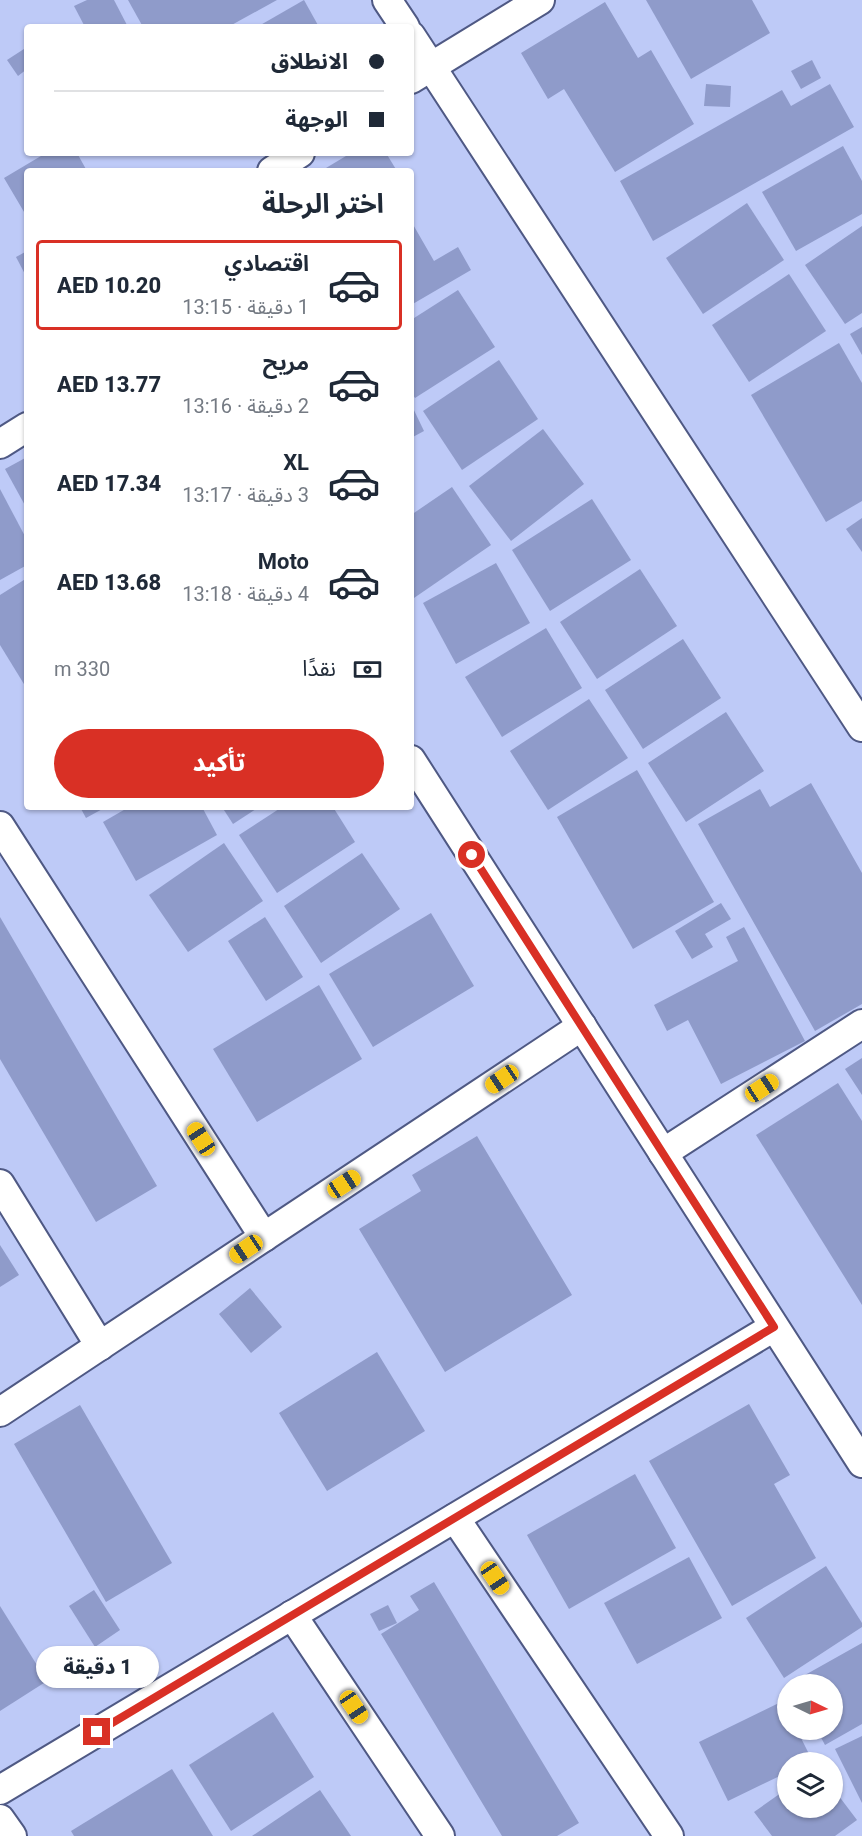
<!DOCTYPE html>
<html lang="ar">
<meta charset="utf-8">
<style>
body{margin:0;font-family:Roboto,"Noto Sans Arabic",sans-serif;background:#f2f2f3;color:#1f2937;direction:rtl;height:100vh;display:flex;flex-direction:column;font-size:22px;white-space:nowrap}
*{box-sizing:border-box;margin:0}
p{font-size:20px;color:#747a83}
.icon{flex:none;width:33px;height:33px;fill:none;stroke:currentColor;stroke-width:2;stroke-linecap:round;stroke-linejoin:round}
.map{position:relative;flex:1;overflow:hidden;direction:ltr}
.sheet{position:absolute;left:24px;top:168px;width:390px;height:642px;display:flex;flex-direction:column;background:#fff;border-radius:6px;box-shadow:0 2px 4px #0004;direction:rtl}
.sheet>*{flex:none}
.guide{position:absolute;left:24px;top:24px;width:390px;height:132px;border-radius:6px;box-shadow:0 2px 4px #0004;direction:rtl;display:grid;align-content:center;height:132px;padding:0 30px;background:#fff}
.needle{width:39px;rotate:95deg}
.buttons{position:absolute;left:777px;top:1674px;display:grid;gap:12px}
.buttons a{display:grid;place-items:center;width:66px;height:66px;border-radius:50%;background:#fff;box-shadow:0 2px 4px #0004;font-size:30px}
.end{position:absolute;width:27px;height:27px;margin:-14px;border:8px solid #d93025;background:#fff;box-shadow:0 0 0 3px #fff}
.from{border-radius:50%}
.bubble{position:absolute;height:42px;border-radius:21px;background:#fff;box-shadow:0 2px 4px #0004;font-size:20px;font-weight:800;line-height:42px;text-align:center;direction:rtl}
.car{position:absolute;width:18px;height:36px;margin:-18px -9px;border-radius:8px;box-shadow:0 0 4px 2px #0007;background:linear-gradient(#f5c518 24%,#345 0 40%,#f5c518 0 76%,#345 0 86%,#f5c518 0)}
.guide b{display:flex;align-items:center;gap:21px;height:57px;font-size:22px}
.guide b+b{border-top:2px solid #e0e1e3}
.guide i{width:15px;height:15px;background:#1f2937}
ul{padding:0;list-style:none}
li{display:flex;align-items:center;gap:18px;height:90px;margin:0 12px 9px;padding:0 18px;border:3px solid transparent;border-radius:6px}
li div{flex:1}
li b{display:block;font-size:22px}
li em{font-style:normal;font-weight:800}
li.on{border-color:#d93025}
li>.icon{width:54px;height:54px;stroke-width:1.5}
h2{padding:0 30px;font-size:27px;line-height:72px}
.pay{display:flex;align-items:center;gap:15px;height:66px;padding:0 30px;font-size:22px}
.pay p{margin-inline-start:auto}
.cta{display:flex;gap:12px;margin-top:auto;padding:12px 30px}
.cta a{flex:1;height:69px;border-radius:36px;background:#d93025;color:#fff;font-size:24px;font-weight:800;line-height:69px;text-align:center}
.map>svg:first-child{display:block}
</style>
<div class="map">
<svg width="862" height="1836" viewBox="0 0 862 1836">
<rect width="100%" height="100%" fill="#cbd6fe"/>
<path fill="#becaf7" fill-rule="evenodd" d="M 0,0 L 862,0 L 862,1836 L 0,1836 ZM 27,27 L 411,27 L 411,153 L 27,153 ZM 27,171 L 411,171 L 411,807 L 27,807 ZM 788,1684 L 832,1684 L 832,1730 L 788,1730 ZM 788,1762 L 832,1762 L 832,1808 L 788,1808 Z"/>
<g fill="#8f9bca">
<polygon points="87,0 114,0 128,27 85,27 74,6"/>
<polygon points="128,0 277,0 228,27 143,27"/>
<polygon points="304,0 319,27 257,27"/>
<polygon points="646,0 752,0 770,33 691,79"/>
<polygon points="605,2 638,58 651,50 694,124 615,172 564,89 548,99 521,53"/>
<polygon points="27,47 27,69 18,76 7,60"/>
<polygon points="812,60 821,78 801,89 791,71"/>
<polygon points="706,84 731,86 730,107 704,106"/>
<polygon points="830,84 854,127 653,241 620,181 782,90 791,106"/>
<polygon points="843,146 862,181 862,214 796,251 762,192"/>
<polygon points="46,153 77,153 87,171 27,171 27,217 4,178"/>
<polygon points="351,153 386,153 397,171 321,171"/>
<polygon points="747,203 784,260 703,314 666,258"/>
<polygon points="411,221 434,261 458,247 471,270 411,305"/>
<polygon points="862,226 862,313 845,324 805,265"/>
<polygon points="27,251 27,278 16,257"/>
<polygon points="789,274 826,331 749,382 712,325"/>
<polygon points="458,290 495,347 415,398 411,392 411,320"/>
<polygon points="862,327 862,355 850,334"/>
<polygon points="839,343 862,383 862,501 826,522 751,395"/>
<polygon points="499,360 538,419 462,470 423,411"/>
<polygon points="411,404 424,431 411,438"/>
<polygon points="543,429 584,484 511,541 469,486"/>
<polygon points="27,457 27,509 5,469"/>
<polygon points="452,487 491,545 414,598 411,594 411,515"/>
<polygon points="0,489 27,540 27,565 0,580"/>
<polygon points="592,499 631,560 550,611 512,550"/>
<polygon points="862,518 862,552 846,529"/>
<polygon points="496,563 530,623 456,664 423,603"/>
<polygon points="640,569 677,626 597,679 560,622"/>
<polygon points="27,578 27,689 0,645 0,595"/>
<polygon points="546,628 582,688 502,737 465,677"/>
<polygon points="683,639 721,698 643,749 605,690"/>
<polygon points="589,699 628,758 548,810 510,751"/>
<polygon points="726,712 764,771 686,822 648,763"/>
<polygon points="637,770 714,902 633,949 557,817"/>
<polygon points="811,783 862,873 862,1004 815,1031 698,824 760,789 770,807"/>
<polygon points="80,807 106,807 86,818"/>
<polygon points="129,807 202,807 217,835 136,881 103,822"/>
<polygon points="222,807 259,807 233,824"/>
<polygon points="282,807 333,807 355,842 277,893 239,835"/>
<polygon points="224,843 263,901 188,952 149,895"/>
<polygon points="362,853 400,909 321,963 284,906"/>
<polygon points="721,903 731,919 705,934 713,947 692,959 675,931"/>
<polygon points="431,913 474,986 373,1047 329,974"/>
<polygon points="0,917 157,1186 96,1222 0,1059"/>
<polygon points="265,917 303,977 266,1001 228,941"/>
<polygon points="744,927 805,1041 721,1084 688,1020 667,1031 654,1005 738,961 726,937"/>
<polygon points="319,985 362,1059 257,1122 213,1049"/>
<polygon points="862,1058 862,1095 845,1069"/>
<polygon points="838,1083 862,1121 862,1305 756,1135"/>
<polygon points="477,1136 572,1295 445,1372 359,1229 421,1191 412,1175"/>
<polygon points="0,1245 19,1275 0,1287"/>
<polygon points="250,1288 282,1327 251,1353 219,1314"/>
<polygon points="377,1352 425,1431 327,1491 279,1413"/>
<polygon points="749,1404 790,1475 774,1484 816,1558 732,1606 649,1461"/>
<polygon points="80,1405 172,1563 106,1602 14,1444"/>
<polygon points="635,1474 676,1548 569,1609 527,1535"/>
<polygon points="689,1557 722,1618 637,1664 604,1603"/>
<polygon points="826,1566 862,1623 862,1627 784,1678 746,1618"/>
<polygon points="434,1582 579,1823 557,1836 502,1836 381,1634 419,1610 410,1596"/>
<polygon points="94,1590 120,1630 95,1647 69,1606"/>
<polygon points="388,1605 397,1623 379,1631 370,1614"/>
<polygon points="0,1606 47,1681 0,1711"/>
<polygon points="862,1643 862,1724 825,1745 817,1730 832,1730 832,1684 789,1684"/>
<polygon points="783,1701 788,1711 788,1730 797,1730 812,1760 788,1762 788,1772 728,1801 699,1742"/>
<polygon points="273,1712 314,1777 231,1831 189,1765"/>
<polygon points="862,1736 862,1803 835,1749"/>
<polygon points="172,1769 213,1836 74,1836 71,1831"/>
<polygon points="832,1787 857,1820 835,1836 772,1836 754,1812 788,1788 788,1808 832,1808"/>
<polygon points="320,1790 351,1836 252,1836"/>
</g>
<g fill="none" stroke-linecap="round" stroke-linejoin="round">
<g stroke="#4f5984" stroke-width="32">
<g id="street">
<polyline points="387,0 405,27"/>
<polyline points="411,36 862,727"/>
<polyline points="411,79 540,0"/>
<polyline points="272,171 300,153"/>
<polyline points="0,444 27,427"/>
<polyline points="411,760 862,1463"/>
<polyline points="0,826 264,1237"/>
<polyline points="663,1153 862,1024"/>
<polyline points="0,1184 100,1346"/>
<polyline points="0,1412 582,1026"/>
<polyline points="455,1518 669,1836"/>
<polyline points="292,1615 440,1836"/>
<polyline points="0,1790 774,1327"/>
<polyline points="0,1819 12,1836"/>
</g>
</g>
<use href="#street" stroke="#fff" stroke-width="28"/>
</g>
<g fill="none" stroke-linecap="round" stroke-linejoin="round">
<polyline stroke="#d93025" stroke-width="8" points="97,1732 774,1327 472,855"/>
</g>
</svg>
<div class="buttons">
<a><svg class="needle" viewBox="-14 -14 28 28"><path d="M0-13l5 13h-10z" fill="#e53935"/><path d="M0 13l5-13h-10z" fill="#747a83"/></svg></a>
<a><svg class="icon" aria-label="layers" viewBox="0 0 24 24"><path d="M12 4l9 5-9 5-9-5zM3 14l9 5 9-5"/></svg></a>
</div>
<i class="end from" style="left:472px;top:855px"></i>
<i class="end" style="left:97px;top:1732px"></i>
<div class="bubble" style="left:36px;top:1646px;width:123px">1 دقيقة</div>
<i class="car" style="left:502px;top:1079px;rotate:236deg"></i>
<i class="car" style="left:762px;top:1088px;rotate:57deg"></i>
<i class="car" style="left:201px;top:1139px;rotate:327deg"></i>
<i class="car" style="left:344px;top:1184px;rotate:57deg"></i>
<i class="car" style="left:246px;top:1249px;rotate:236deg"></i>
<i class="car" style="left:495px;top:1578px;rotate:146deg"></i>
<i class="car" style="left:354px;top:1707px;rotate:146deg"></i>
<div class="guide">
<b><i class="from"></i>الانطلاق</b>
<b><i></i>الوجهة</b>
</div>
<section class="sheet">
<h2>اختر الرحلة</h2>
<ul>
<li class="on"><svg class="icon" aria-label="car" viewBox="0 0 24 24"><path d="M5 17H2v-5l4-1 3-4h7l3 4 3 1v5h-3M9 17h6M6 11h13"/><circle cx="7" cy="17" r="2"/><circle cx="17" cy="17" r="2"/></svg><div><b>اقتصادي</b><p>1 دقيقة · 13:15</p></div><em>AED 10.20</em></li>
<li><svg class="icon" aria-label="car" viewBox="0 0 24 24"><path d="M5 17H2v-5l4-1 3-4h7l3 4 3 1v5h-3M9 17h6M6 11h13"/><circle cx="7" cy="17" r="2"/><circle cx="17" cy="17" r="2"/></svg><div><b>مريح</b><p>2 دقيقة · 13:16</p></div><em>AED 13.77</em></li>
<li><svg class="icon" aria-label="car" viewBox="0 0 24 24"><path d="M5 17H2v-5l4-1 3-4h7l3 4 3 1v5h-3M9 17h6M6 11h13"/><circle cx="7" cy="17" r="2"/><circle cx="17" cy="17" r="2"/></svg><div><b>XL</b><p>3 دقيقة · 13:17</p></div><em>AED 17.34</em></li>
<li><svg class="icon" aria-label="car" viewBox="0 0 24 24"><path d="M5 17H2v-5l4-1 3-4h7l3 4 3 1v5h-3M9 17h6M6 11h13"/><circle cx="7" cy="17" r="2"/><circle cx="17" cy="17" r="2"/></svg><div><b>Moto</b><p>4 دقيقة · 13:18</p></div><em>AED 13.68</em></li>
</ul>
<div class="pay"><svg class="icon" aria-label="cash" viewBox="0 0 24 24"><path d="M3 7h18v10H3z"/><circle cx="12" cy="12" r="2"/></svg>نقدًا<p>330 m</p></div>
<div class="cta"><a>تأكيد</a></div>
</section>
</div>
